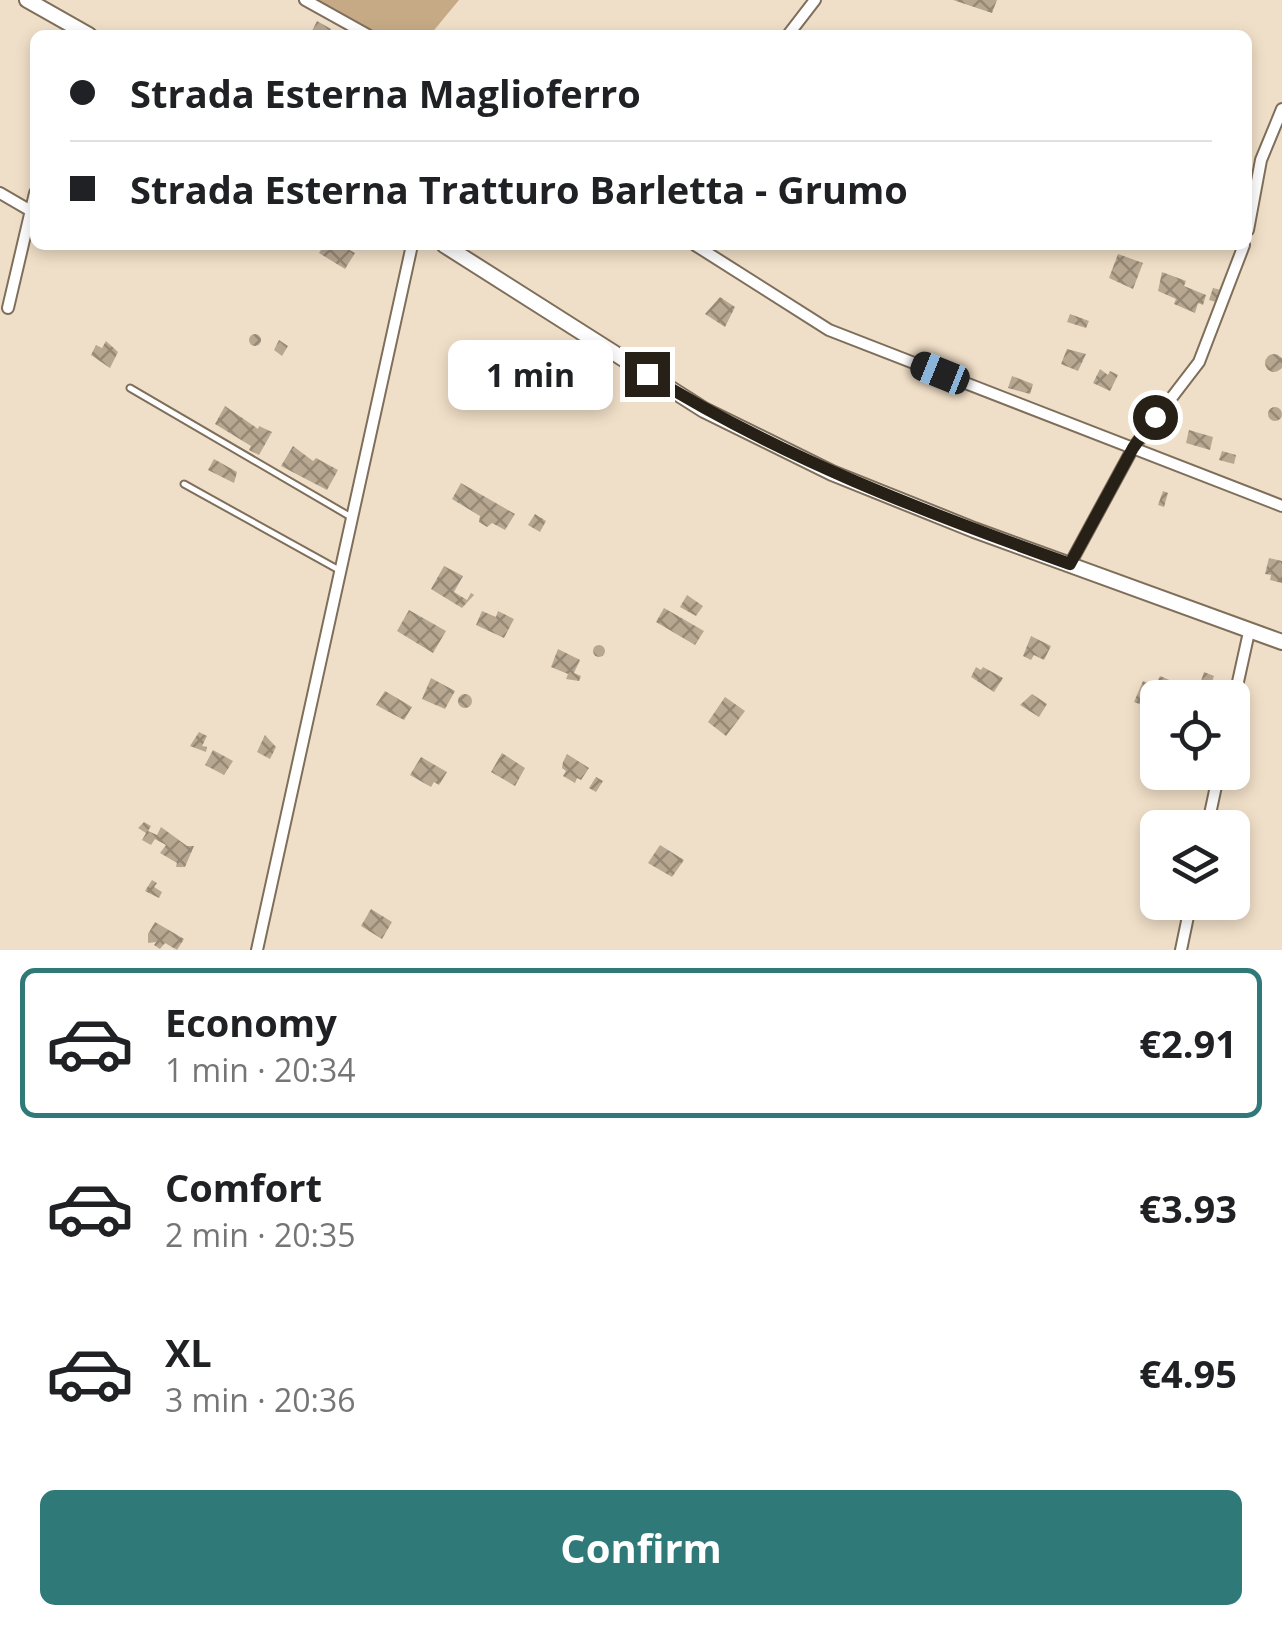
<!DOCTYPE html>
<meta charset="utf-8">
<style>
body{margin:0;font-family:"Open Sans",sans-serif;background:#f2f2f2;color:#202124;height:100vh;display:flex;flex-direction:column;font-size:38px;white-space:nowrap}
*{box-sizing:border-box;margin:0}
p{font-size:32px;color:#757577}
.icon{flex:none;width:55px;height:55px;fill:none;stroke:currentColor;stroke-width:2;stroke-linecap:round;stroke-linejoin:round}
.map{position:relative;height:950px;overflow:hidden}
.side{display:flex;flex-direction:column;background:#fff;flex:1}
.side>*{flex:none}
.guide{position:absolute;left:30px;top:30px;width:1222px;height:220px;border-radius:15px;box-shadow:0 5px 15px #0003;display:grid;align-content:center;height:220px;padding:0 40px;background:#fff}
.buttons{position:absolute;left:1140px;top:680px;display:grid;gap:20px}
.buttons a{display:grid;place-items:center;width:110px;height:110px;border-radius:15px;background:#fff;box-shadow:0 5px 15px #0003;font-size:50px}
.end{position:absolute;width:45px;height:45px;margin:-22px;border:12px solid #262017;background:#fff;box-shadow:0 0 0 5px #fff}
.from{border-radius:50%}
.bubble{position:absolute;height:70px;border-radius:15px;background:#fff;box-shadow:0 5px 15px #0003;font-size:32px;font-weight:700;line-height:70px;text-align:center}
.car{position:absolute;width:30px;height:60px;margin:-30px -15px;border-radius:12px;box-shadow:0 0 8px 2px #0007;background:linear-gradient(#222 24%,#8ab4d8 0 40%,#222 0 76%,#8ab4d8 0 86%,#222 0)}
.guide b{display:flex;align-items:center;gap:35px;height:95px;font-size:38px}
.guide b+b{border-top:2px solid #e0e0e0}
.guide i{width:25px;height:25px;background:#202124}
ul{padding:18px 0 0;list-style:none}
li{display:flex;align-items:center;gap:30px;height:150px;margin:0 20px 15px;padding:0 20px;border:5px solid transparent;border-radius:15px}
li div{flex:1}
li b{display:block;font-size:38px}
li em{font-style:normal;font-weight:700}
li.on{border-color:#2f7979}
li>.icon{width:90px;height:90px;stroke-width:1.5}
.primary-button{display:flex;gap:20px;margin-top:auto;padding:20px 40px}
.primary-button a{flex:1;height:115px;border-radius:15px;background:#2f7979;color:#fff;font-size:40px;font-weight:700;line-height:115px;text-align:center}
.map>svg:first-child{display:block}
</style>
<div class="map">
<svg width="1282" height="950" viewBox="0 0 1282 950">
<defs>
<pattern id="building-cross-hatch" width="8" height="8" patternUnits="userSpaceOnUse" patternTransform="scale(2.5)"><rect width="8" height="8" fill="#b7a791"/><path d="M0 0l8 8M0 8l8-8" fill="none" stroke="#958875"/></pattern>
</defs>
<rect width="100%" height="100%" fill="#f0dfc8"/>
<polygon fill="#c6aa86" points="314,0 459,0 430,35 376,35"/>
<g fill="url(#building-cross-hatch)">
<polygon points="953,0 997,0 992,13"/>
<polygon points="317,21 331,29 327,35 312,31"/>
<polygon points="324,245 341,245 355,253 345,269 319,253"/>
<polygon points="1118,254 1143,263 1133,289 1109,278"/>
<polygon points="1162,272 1186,281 1184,286 1206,295 1203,305 1198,303 1195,313 1174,304 1176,299 1158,291"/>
<polygon points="1213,288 1221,290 1216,302 1209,300"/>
<polygon points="720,297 735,307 725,327 705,314"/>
<polygon points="1070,314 1089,321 1086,328 1067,322"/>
<circle cx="255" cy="340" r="6"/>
<polygon points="279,340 288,346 282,356 274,350"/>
<polygon points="106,341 118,352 110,368 91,355 96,345 102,348"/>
<polygon points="1067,349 1086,354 1078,371 1061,364"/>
<circle cx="1274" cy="363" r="9"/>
<polygon points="1100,369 1108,375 1110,371 1118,375 1110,391 1093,383"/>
<polygon points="1012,376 1033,384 1030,394 1008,388"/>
<polygon points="225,406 258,429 259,426 272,432 259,455 249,450 251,446 215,424"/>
<circle cx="1275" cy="414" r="7"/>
<polygon points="1189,430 1213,437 1210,450 1186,443"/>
<polygon points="293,446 313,461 316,458 338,470 327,490 281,466"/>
<polygon points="1222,451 1236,455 1234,464 1219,460"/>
<polygon points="214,459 237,472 234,483 208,470"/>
<polygon points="461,483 515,514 505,530 492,523 487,527 479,522 480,516 452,499"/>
<polygon points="1163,491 1168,493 1164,507 1158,505"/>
<polygon points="535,514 546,521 540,532 528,525"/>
<polygon points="1269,558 1282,561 1282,583 1270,580 1271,575 1265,574"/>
<polygon points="444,566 463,576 454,592 467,600 471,593 474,595 462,608 431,589"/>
<polygon points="687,595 703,606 696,616 680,607"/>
<polygon points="664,608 704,631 695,645 656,622"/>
<polygon points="409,610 446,631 433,653 397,631"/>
<polygon points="482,611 496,617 498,611 514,619 504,638 476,625"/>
<polygon points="1031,636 1051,646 1044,660 1034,655 1031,660 1023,656"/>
<circle cx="599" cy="651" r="6"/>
<polygon points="558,649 580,660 574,673 581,676 579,681 566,679 568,674 551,667"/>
<polygon points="976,667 981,670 983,667 1003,678 994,692 971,677"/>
<polygon points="1204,672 1214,676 1211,685 1201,681"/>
<polygon points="1160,676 1179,684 1173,698 1153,691"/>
<polygon points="431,678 455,691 445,709 422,699"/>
<polygon points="1143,681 1149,683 1143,695 1158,701 1155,710 1134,702"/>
<polygon points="1218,682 1237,689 1233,698 1212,696"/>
<polygon points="385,691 412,707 404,720 376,705"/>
<polygon points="1032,694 1047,704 1039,717 1020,705"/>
<circle cx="465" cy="701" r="7"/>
<polygon points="725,697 745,711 726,736 708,722"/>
<polygon points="199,732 207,736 202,746 207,747 206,752 190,746"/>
<polygon points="265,735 276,747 270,759 257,752"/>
<polygon points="213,750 233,761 224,775 205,765"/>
<polygon points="502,753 525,768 515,786 491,772"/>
<polygon points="567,754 589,768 581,780 577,778 575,783 563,776 566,771 562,768 563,762"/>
<polygon points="421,757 447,772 439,785 434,782 431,787 410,775"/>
<polygon points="596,777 603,781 596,792 589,788"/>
<polygon points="144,822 151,826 148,831 157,835 161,827 187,846 194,846 185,867 176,867 177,863 160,853 166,845 155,839 151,845 142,840 146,833 138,828"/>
<polygon points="660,845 684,860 672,877 648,863"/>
<polygon points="152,880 157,883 154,887 162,892 159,898 145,891"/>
<polygon points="371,909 392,922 382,939 361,926"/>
<polygon points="155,922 184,939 177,950 165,943 160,949 154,945 156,942 148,943 148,934"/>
</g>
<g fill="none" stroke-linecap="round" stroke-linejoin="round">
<g stroke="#7e6e5a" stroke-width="9">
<g id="lane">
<polyline points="130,388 351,517"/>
<polyline points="184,484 339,570"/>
</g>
</g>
<g stroke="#7e6e5a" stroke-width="14">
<g id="street">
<polyline points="305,0 368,35"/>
<polyline points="788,35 815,0"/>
<polyline points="0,193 31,211"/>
<polyline points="1248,230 1261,160 1282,109"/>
<polyline points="695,245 829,330 1282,506"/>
<polyline points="8,308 35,193"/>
<polyline points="1070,564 1133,448 1199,362 1244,245"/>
<polyline points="1232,709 1249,632"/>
<polyline points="1207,828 1219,772"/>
<polyline points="257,950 412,245"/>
<polyline points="1181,950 1191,902"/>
</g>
</g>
<g stroke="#7e6e5a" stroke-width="18">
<g id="secondary">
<polyline points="27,0 89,35"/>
<polyline points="444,245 704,410 832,473 974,530 1282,642"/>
</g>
</g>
<use href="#lane" stroke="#fff" stroke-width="5"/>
<use href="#street" stroke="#fff" stroke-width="10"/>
<use href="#secondary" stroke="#fff" stroke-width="14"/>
</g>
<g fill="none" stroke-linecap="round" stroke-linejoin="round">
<path stroke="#262017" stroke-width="12" d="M 647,374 C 779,457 924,512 1070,564 L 1133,448 L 1155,417"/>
</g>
</svg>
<div class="buttons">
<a><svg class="icon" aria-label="locate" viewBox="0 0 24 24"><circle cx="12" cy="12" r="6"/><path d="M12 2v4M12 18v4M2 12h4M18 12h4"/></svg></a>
<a><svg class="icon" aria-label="layers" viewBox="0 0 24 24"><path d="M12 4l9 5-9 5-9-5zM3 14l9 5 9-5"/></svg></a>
</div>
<i class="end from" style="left:1155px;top:417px"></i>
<i class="end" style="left:647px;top:374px"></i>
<div class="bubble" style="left:448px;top:340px;width:165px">1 min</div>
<i class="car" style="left:940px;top:373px;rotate:292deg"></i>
<div class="guide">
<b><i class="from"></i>Strada Esterna Maglioferro</b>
<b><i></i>Strada Esterna Tratturo Barletta - Grumo</b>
</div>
</div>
<section class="side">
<ul>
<li class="on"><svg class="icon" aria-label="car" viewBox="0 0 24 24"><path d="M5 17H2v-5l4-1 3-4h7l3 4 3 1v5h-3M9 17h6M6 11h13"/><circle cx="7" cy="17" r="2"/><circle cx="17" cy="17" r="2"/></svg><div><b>Economy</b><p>1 min · 20:34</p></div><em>€2.91</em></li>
<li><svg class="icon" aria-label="car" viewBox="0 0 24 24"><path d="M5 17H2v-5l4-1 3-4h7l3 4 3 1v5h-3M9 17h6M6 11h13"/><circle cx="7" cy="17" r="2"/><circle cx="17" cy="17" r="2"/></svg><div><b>Comfort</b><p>2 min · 20:35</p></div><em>€3.93</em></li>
<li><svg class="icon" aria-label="car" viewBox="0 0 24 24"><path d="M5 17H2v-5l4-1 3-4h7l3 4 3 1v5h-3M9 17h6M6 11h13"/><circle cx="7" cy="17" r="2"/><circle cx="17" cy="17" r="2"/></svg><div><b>XL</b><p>3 min · 20:36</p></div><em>€4.95</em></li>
</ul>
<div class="primary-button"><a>Confirm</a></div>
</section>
